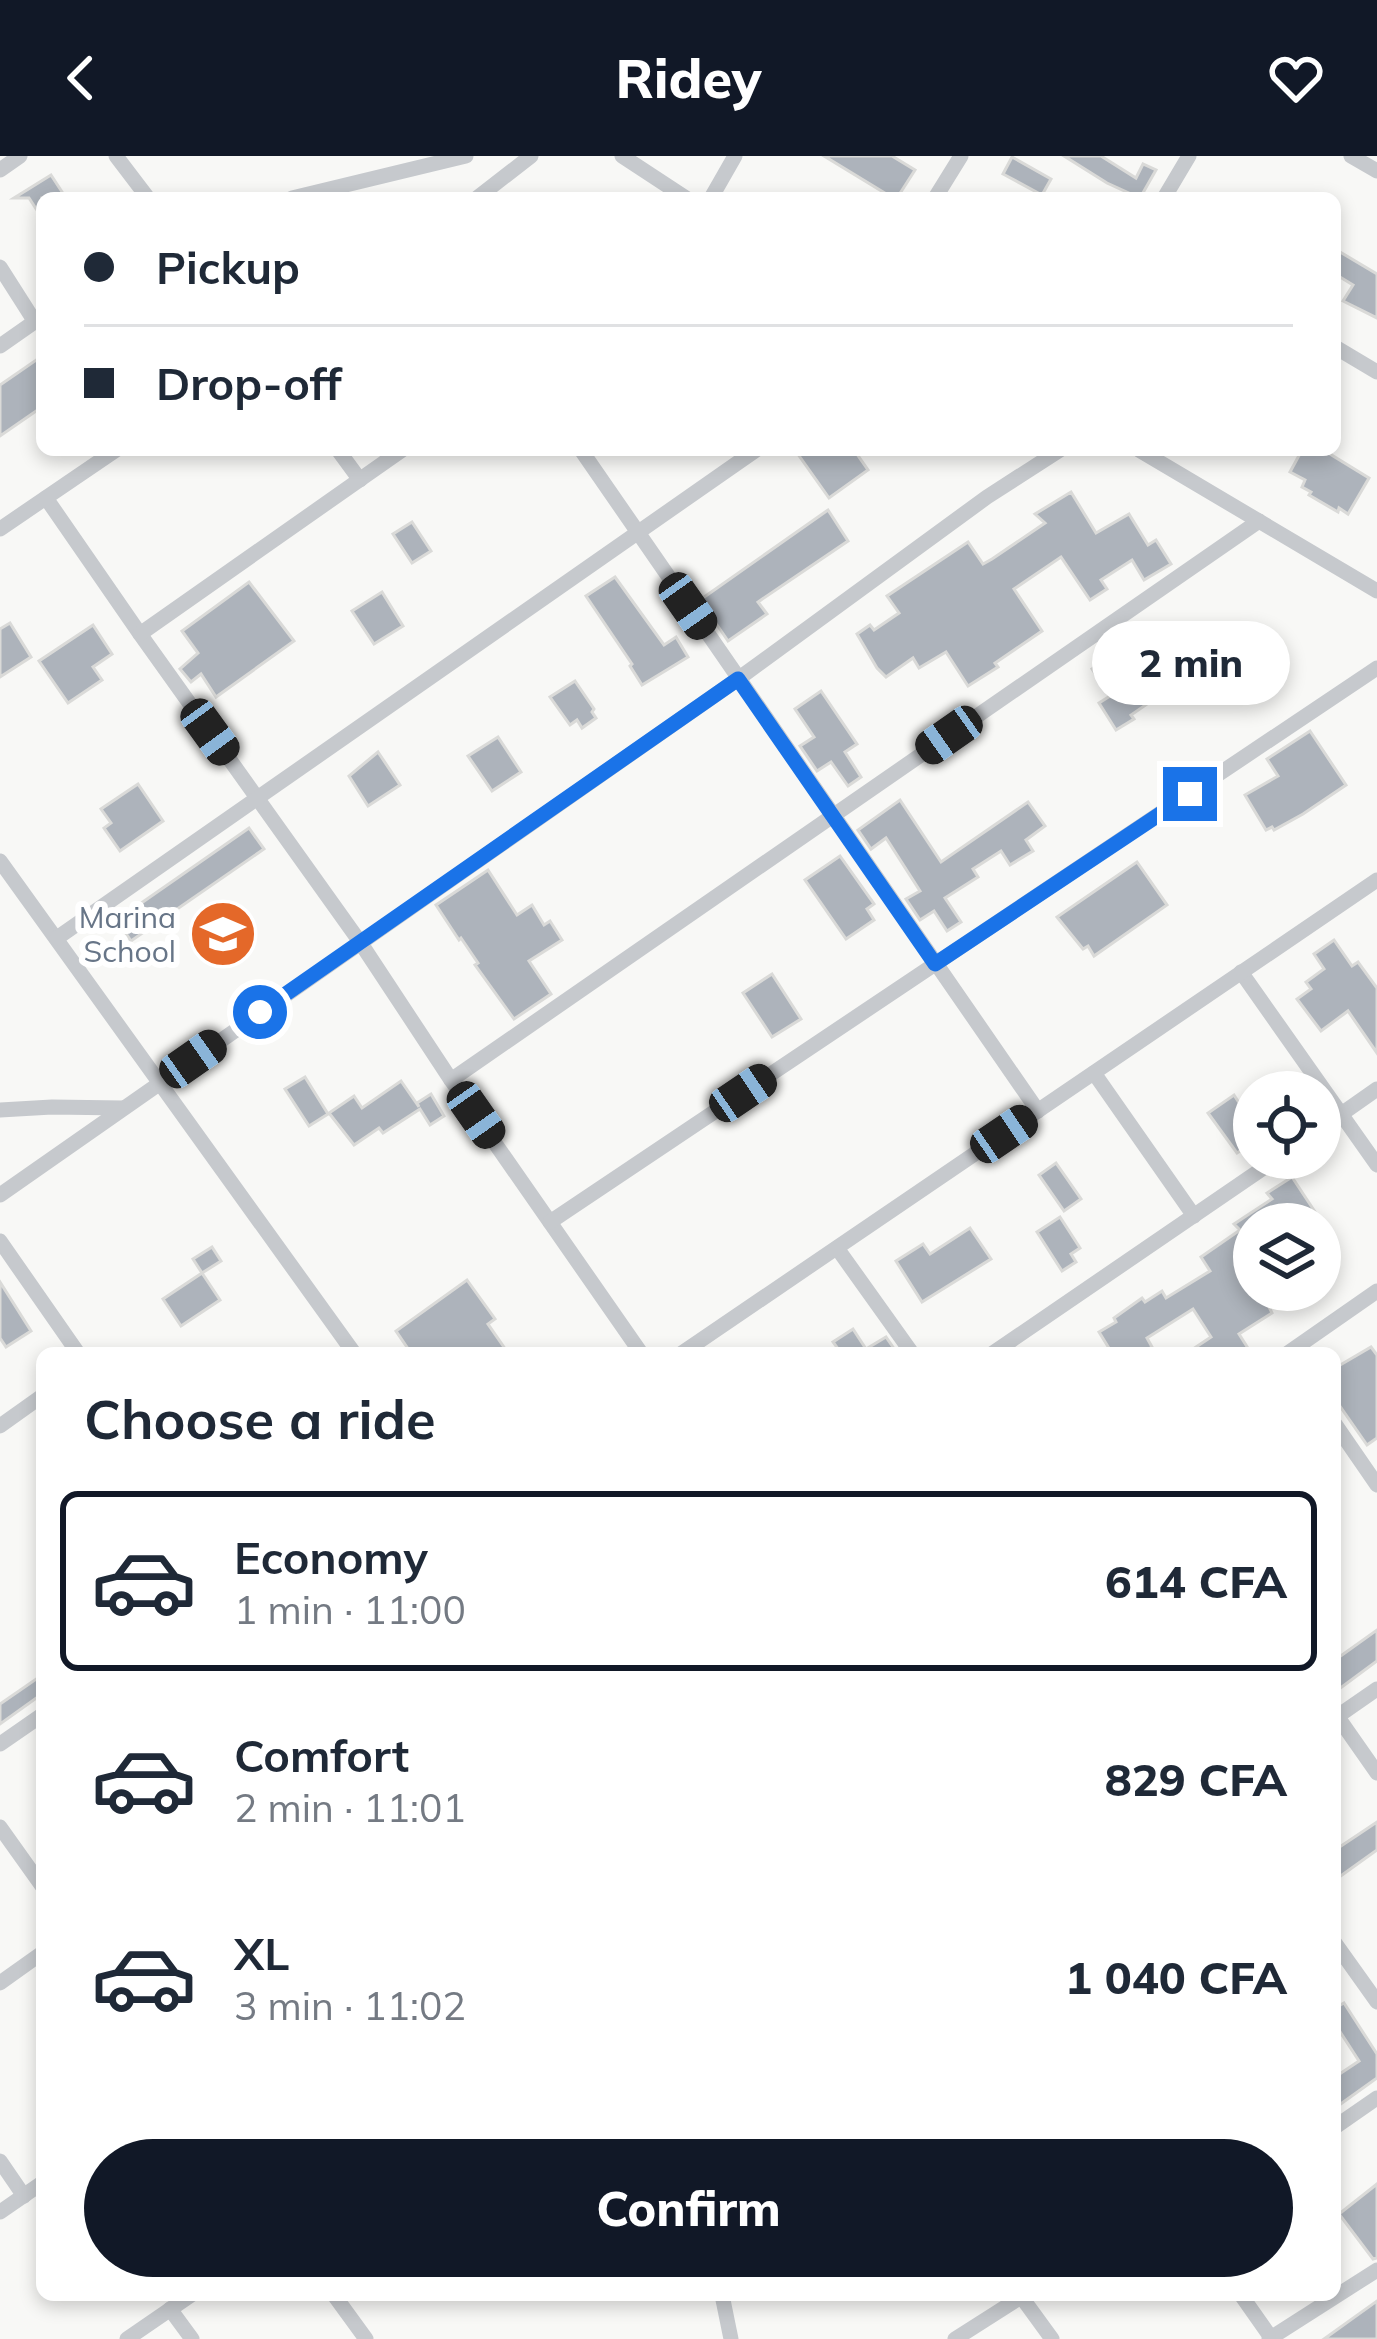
<!DOCTYPE html>
<meta charset="utf-8">
<style>
body{margin:0;font-family:Mulish,sans-serif;background:#f2f2f3;color:#1f2937;height:100vh;display:flex;flex-direction:column;font-size:45px;white-space:nowrap}
*{box-sizing:border-box;margin:0}
p{font-size:39px;color:#747a83}
.icon{flex:none;width:66px;height:66px;fill:none;stroke:currentColor;stroke-width:2;stroke-linecap:round;stroke-linejoin:round}
.map{position:relative;flex:1;overflow:hidden}
.panel{position:absolute;left:36px;top:1191px;width:1305px;height:954px;display:flex;flex-direction:column;background:#fff;border-radius:18px;box-shadow:0 6px 18px #0003}
.panel>*{flex:none}
.hud{position:absolute;left:36px;top:36px;width:1305px;height:264px;border-radius:18px;box-shadow:0 6px 18px #0003;display:grid;align-content:center;height:264px;padding:0 48px;background:#fff}
.buttons{position:absolute;left:1233px;top:915px;display:grid;gap:24px}
.buttons a{display:grid;place-items:center;width:108px;height:108px;border-radius:50%;background:#fff;box-shadow:0 6px 18px #0003;font-size:60px}
.end{position:absolute;width:54px;height:54px;margin:-27px;border:15px solid #1a73e8;background:#fff;box-shadow:0 0 0 6px #fff}
.from{border-radius:50%}
.bubble{position:absolute;height:84px;border-radius:42px;background:#fff;box-shadow:0 6px 18px #0003;font-size:39px;font-weight:800;line-height:84px;text-align:center}
.car{position:absolute;width:36px;height:72px;margin:-36px -18px;border-radius:15px;box-shadow:0 0 9px 3px #0007;background:linear-gradient(#222 24%,#8ab4d8 0 40%,#222 0 76%,#8ab4d8 0 86%,#222 0)}
.hud b{display:flex;align-items:center;gap:42px;height:114px;font-size:45px}
.hud b+b{border-top:3px solid #e0e1e3}
.hud i{width:30px;height:30px;background:#1f2937}
ul{padding:0;list-style:none}
li{display:flex;align-items:center;gap:36px;height:180px;margin:0 24px 18px;padding:0 24px;border:6px solid transparent;border-radius:18px}
li div{flex:1}
li b{display:block;font-size:45px}
li em{font-style:normal;font-weight:800}
li.selected{border-color:#111827}
li>.icon{width:108px;height:108px;stroke-width:1.5}
h2{padding:0 48px;font-size:54px;line-height:144px}
.cta{display:flex;gap:24px;margin-top:auto;padding:24px 48px}
.cta a{flex:1;height:138px;border-radius:72px;background:#111827;color:#fff;font-size:48px;font-weight:800;line-height:138px;text-align:center}
header{display:flex;justify-content:space-between;align-items:center;height:156px;padding:0 48px;background:#111827;color:#fff;font-size:54px;font-weight:800}
.map>svg:first-child{display:block}
</style>
<header><svg class="icon" aria-label="back" viewBox="0 0 24 24"><path d="M15 5l-7 7 7 7"/></svg>Ridey<svg class="icon" aria-label="heart" viewBox="0 0 24 24"><path d="M12 20l-8-8c-3-5 5-10 8-4 3-6 11-1 8 4z"/></svg></header>
<div class="map">
<svg width="1377" height="2183" viewBox="0 0 1377 2183">
<rect width="100%" height="100%" fill="#f8f8f6"/>
<g fill="#adb3bb" stroke="#dadad8" stroke-width="3">
<polygon points="824,0 892,0 915,14 897,42 893,42"/>
<polygon points="1064,0 1101,0 1136,22 1143,8 1156,14 1140,42 1107,27"/>
<polygon points="1012,1 1051,23 1042,39 1003,18"/>
<polygon points="51,19 66,42 42,42 42,62 29,42 14,42"/>
<polygon points="1335,93 1377,118 1377,162 1343,145 1353,129 1335,118"/>
<polygon points="42,200 42,251 0,280 0,229"/>
<polygon points="795,294 854,294 868,314 829,342"/>
<polygon points="1302,294 1333,294 1330,298 1369,322 1348,358 1339,352 1338,356 1309,339 1311,336 1302,331 1305,324 1290,316"/>
<polygon points="1071,336 1096,377 1129,358 1148,389 1156,384 1171,408 1144,424 1132,404 1101,424 1107,433 1090,444 1061,401 1014,433 1042,475 995,507 998,511 968,530 946,496 919,512 913,502 886,521 877,512 857,478 870,469 874,474 899,457 887,440 968,386 983,408 992,403 1045,367 1035,358"/>
<polygon points="828,354 848,385 758,446 767,458 728,485 700,444"/>
<polygon points="412,366 431,395 412,407 393,378"/>
<polygon points="615,421 664,489 676,481 688,501 642,529 630,510 632,508 586,440"/>
<polygon points="249,426 294,485 216,541 201,518 191,526 180,513 198,497 182,475"/>
<polygon points="382,436 403,470 374,488 352,455"/>
<polygon points="10,467 31,501 0,521 0,473"/>
<polygon points="93,469 112,498 93,511 102,524 68,547 39,505"/>
<polygon points="1122,493 1143,524 1185,493 1202,515 1164,544 1160,539 1131,559 1134,563 1116,574 1099,547 1110,540 1092,513"/>
<polygon points="575,525 594,553 592,556 596,562 582,572 577,564 570,569 550,541"/>
<polygon points="821,535 857,588 845,596 861,621 848,630 831,606 817,615 800,590 814,581 795,553"/>
<polygon points="1310,575 1346,629 1303,658 1274,674 1272,671 1266,674 1245,639 1278,620 1267,603"/>
<polygon points="498,581 521,616 492,635 468,600"/>
<polygon points="378,596 400,629 368,650 349,620"/>
<polygon points="138,628 163,665 120,695 104,672 111,667 101,653"/>
<polygon points="900,644 941,706 1028,646 1045,670 1026,684 1033,695 1010,709 1001,695 973,713 978,721 945,742 961,766 947,775 934,755 920,764 906,743 920,735 886,682 871,693 858,674"/>
<polygon points="249,672 264,693 131,785 117,764"/>
<polygon points="840,700 874,748 867,753 874,764 846,783 805,724"/>
<polygon points="1137,706 1167,749 1094,800 1088,790 1083,793 1057,761"/>
<polygon points="488,714 517,759 532,749 544,769 550,765 562,784 529,805 551,838 514,863 475,809 478,807 461,782 459,784 436,749"/>
<polygon points="1334,784 1352,810 1358,806 1377,832 1377,897 1348,855 1321,875 1297,843 1311,833 1306,826 1324,813 1314,798"/>
<polygon points="772,818 801,863 772,881 743,837"/>
<polygon points="305,921 328,958 309,970 285,933"/>
<polygon points="401,925 419,951 417,947 431,938 444,960 430,969 420,953 383,977 379,972 354,989 329,957 354,940 362,952"/>
<polygon points="1234,939 1254,970 1254,986 1237,997 1208,957"/>
<polygon points="1056,1007 1081,1043 1064,1055 1039,1019"/>
<polygon points="1292,1021 1323,1068 1254,1068 1254,1117 1251,1119 1254,1124 1254,1134 1261,1134 1272,1157 1239,1178 1251,1197 1187,1197 1211,1181 1193,1153 1147,1182 1152,1191 1142,1197 1112,1197 1099,1176 1116,1166 1114,1162 1142,1142 1145,1146 1162,1135 1166,1142 1210,1115 1201,1101 1240,1074 1234,1068 1272,1043 1267,1037"/>
<polygon points="1060,1061 1080,1092 1071,1098 1076,1106 1062,1115 1037,1076"/>
<polygon points="970,1072 991,1103 922,1146 896,1105 923,1088 930,1098"/>
<polygon points="212,1091 221,1105 202,1117 220,1144 181,1170 163,1143 202,1117 193,1103"/>
<polygon points="467,1124 495,1163 488,1168 508,1197 411,1197 396,1175"/>
<polygon points="0,1126 31,1175 6,1191 0,1182"/>
<polygon points="853,1173 866,1193 886,1181 897,1197 841,1197 833,1186"/>
<polygon points="1371,1191 1377,1199 1377,1282 1367,1289 1335,1243 1335,1212"/>
<polygon points="1377,1474 1377,1505 1335,1536 1335,1504"/>
<polygon points="42,1519 42,1538 0,1568 0,1548"/>
<polygon points="1377,1666 1377,1694 1335,1724 1335,1694"/>
<polygon points="1344,1847 1377,1898 1377,1922 1335,1952 1335,1921 1359,1905 1335,1868 1335,1852"/>
<polygon points="1377,2028 1377,2102 1373,2103 1339,2058"/>
<polygon points="1377,2145 1377,2183 1324,2183"/>
</g>
<g fill="none" stroke-linecap="round" stroke-linejoin="round">
<g stroke="#c6c9cd" stroke-width="15">
<polyline points="116,0 148,42"/>
<polyline points="622,0 686,42"/>
<polyline points="1351,0 1377,15"/>
<polyline points="0,14 20,0"/>
<polyline points="292,42 466,0"/>
<polyline points="477,42 531,0"/>
<polyline points="711,42 735,0"/>
<polyline points="935,42 961,0"/>
<polyline points="1164,42 1189,0"/>
<polyline points="0,111 35,166"/>
<polyline points="0,190 40,162"/>
<polyline points="1335,191 1377,216"/>
<polyline points="338,294 360,324"/>
<polyline points="581,294 1038,955"/>
<polyline points="1139,294 1377,435"/>
<polyline points="46,342 140,478 360,786 451,924 641,1197"/>
<polyline points="0,373 116,294"/>
<polyline points="140,478 402,294"/>
<polyline points="0,705 354,1197"/>
<polyline points="57,782 756,294"/>
<polyline points="1241,816 1377,1009"/>
<polyline points="1094,917 1194,1060"/>
<polyline points="451,924 1259,365"/>
<polyline points="0,954 52,951 123,952"/>
<polyline points="1320,973 1377,933"/>
<polyline points="0,1039 738,523 987,341 1060,294"/>
<polyline points="550,1066 1377,512"/>
<polyline points="0,1085 78,1197"/>
<polyline points="837,1092 912,1197"/>
<polyline points="682,1197 1377,724"/>
<polyline points="993,1197 1278,1002"/>
<polyline points="1288,1197 1377,1135"/>
<polyline points="1335,1268 1377,1329"/>
<polyline points="0,1270 42,1240"/>
<polyline points="1335,1557 1377,1617"/>
<polyline points="1335,1562 1377,1533"/>
<polyline points="0,1588 42,1559"/>
<polyline points="0,1671 42,1730"/>
<polyline points="1335,1787 1377,1846"/>
<polyline points="0,1827 42,1797"/>
<polyline points="1335,1971 1377,1942"/>
<polyline points="0,2005 24,2040"/>
<polyline points="0,2056 42,2027"/>
<polyline points="334,2139 366,2183"/>
<polyline points="722,2139 731,2183"/>
<polyline points="1020,2139 1052,2183"/>
<polyline points="1241,2139 1272,2183"/>
<polyline points="170,2153 192,2183"/>
<polyline points="127,2183 191,2139"/>
<polyline points="955,2183 1021,2141"/>
<polyline points="1269,2183 1377,2114"/>
</g>
</g>
<g fill="none" stroke-linecap="round" stroke-linejoin="round">
<polyline stroke="#1a73e8" stroke-width="15" points="260,856 738,523 935,808 1190,638"/>
</g>
<defs>
<g id="school-disc" transform="scale(3.45)"><circle r="9.5" fill="#e46829" stroke="#fff"/><path d="M0-5L7-2L0 1L-7-2ZM-4 1L0 2.5L4 1V4Q0 6-4 4Z" fill="#fff"/></g>
</defs>
<g fill-rule="evenodd">
<use href="#school-disc" x="223" y="778"/>
</g>
<g text-anchor="middle" dominant-baseline="central" stroke-width="12" stroke-linejoin="round" paint-order="stroke">
<g font-size="30" fill="#677587" stroke="#fff" text-anchor="end">
<text x="176" y="761">Marina<tspan x="176" dy="34">School</tspan></text>
</g>
</g>
</svg>
<div class="buttons">
<a><svg class="icon" aria-label="locate" viewBox="0 0 24 24"><circle cx="12" cy="12" r="6"/><path d="M12 2v4M12 18v4M2 12h4M18 12h4"/></svg></a>
<a><svg class="icon" aria-label="layers" viewBox="0 0 24 24"><path d="M12 4l9 5-9 5-9-5zM3 14l9 5 9-5"/></svg></a>
</div>
<i class="end from" style="left:260px;top:856px"></i>
<i class="end" style="left:1190px;top:638px"></i>
<div class="bubble" style="left:1092px;top:465px;width:198px">2 min</div>
<i class="car" style="left:688px;top:450px;rotate:145deg"></i>
<i class="car" style="left:210px;top:576px;rotate:144deg"></i>
<i class="car" style="left:949px;top:579px;rotate:235deg"></i>
<i class="car" style="left:193px;top:903px;rotate:55deg"></i>
<i class="car" style="left:743px;top:937px;rotate:56deg"></i>
<i class="car" style="left:476px;top:959px;rotate:145deg"></i>
<i class="car" style="left:1004px;top:978px;rotate:56deg"></i>
<div class="hud">
<b><i class="from"></i>Pickup</b>
<b><i></i>Drop-off</b>
</div>
<section class="panel">
<h2>Choose a ride</h2>
<ul>
<li class="selected"><svg class="icon" aria-label="car" viewBox="0 0 24 24"><path d="M5 17H2v-5l4-1 3-4h7l3 4 3 1v5h-3M9 17h6M6 11h13"/><circle cx="7" cy="17" r="2"/><circle cx="17" cy="17" r="2"/></svg><div><b>Economy</b><p>1 min · 11:00</p></div><em>614 CFA</em></li>
<li><svg class="icon" aria-label="car" viewBox="0 0 24 24"><path d="M5 17H2v-5l4-1 3-4h7l3 4 3 1v5h-3M9 17h6M6 11h13"/><circle cx="7" cy="17" r="2"/><circle cx="17" cy="17" r="2"/></svg><div><b>Comfort</b><p>2 min · 11:01</p></div><em>829 CFA</em></li>
<li><svg class="icon" aria-label="car" viewBox="0 0 24 24"><path d="M5 17H2v-5l4-1 3-4h7l3 4 3 1v5h-3M9 17h6M6 11h13"/><circle cx="7" cy="17" r="2"/><circle cx="17" cy="17" r="2"/></svg><div><b>XL</b><p>3 min · 11:02</p></div><em>1 040 CFA</em></li>
</ul>
<div class="cta"><a>Confirm</a></div>
</section>
</div>
